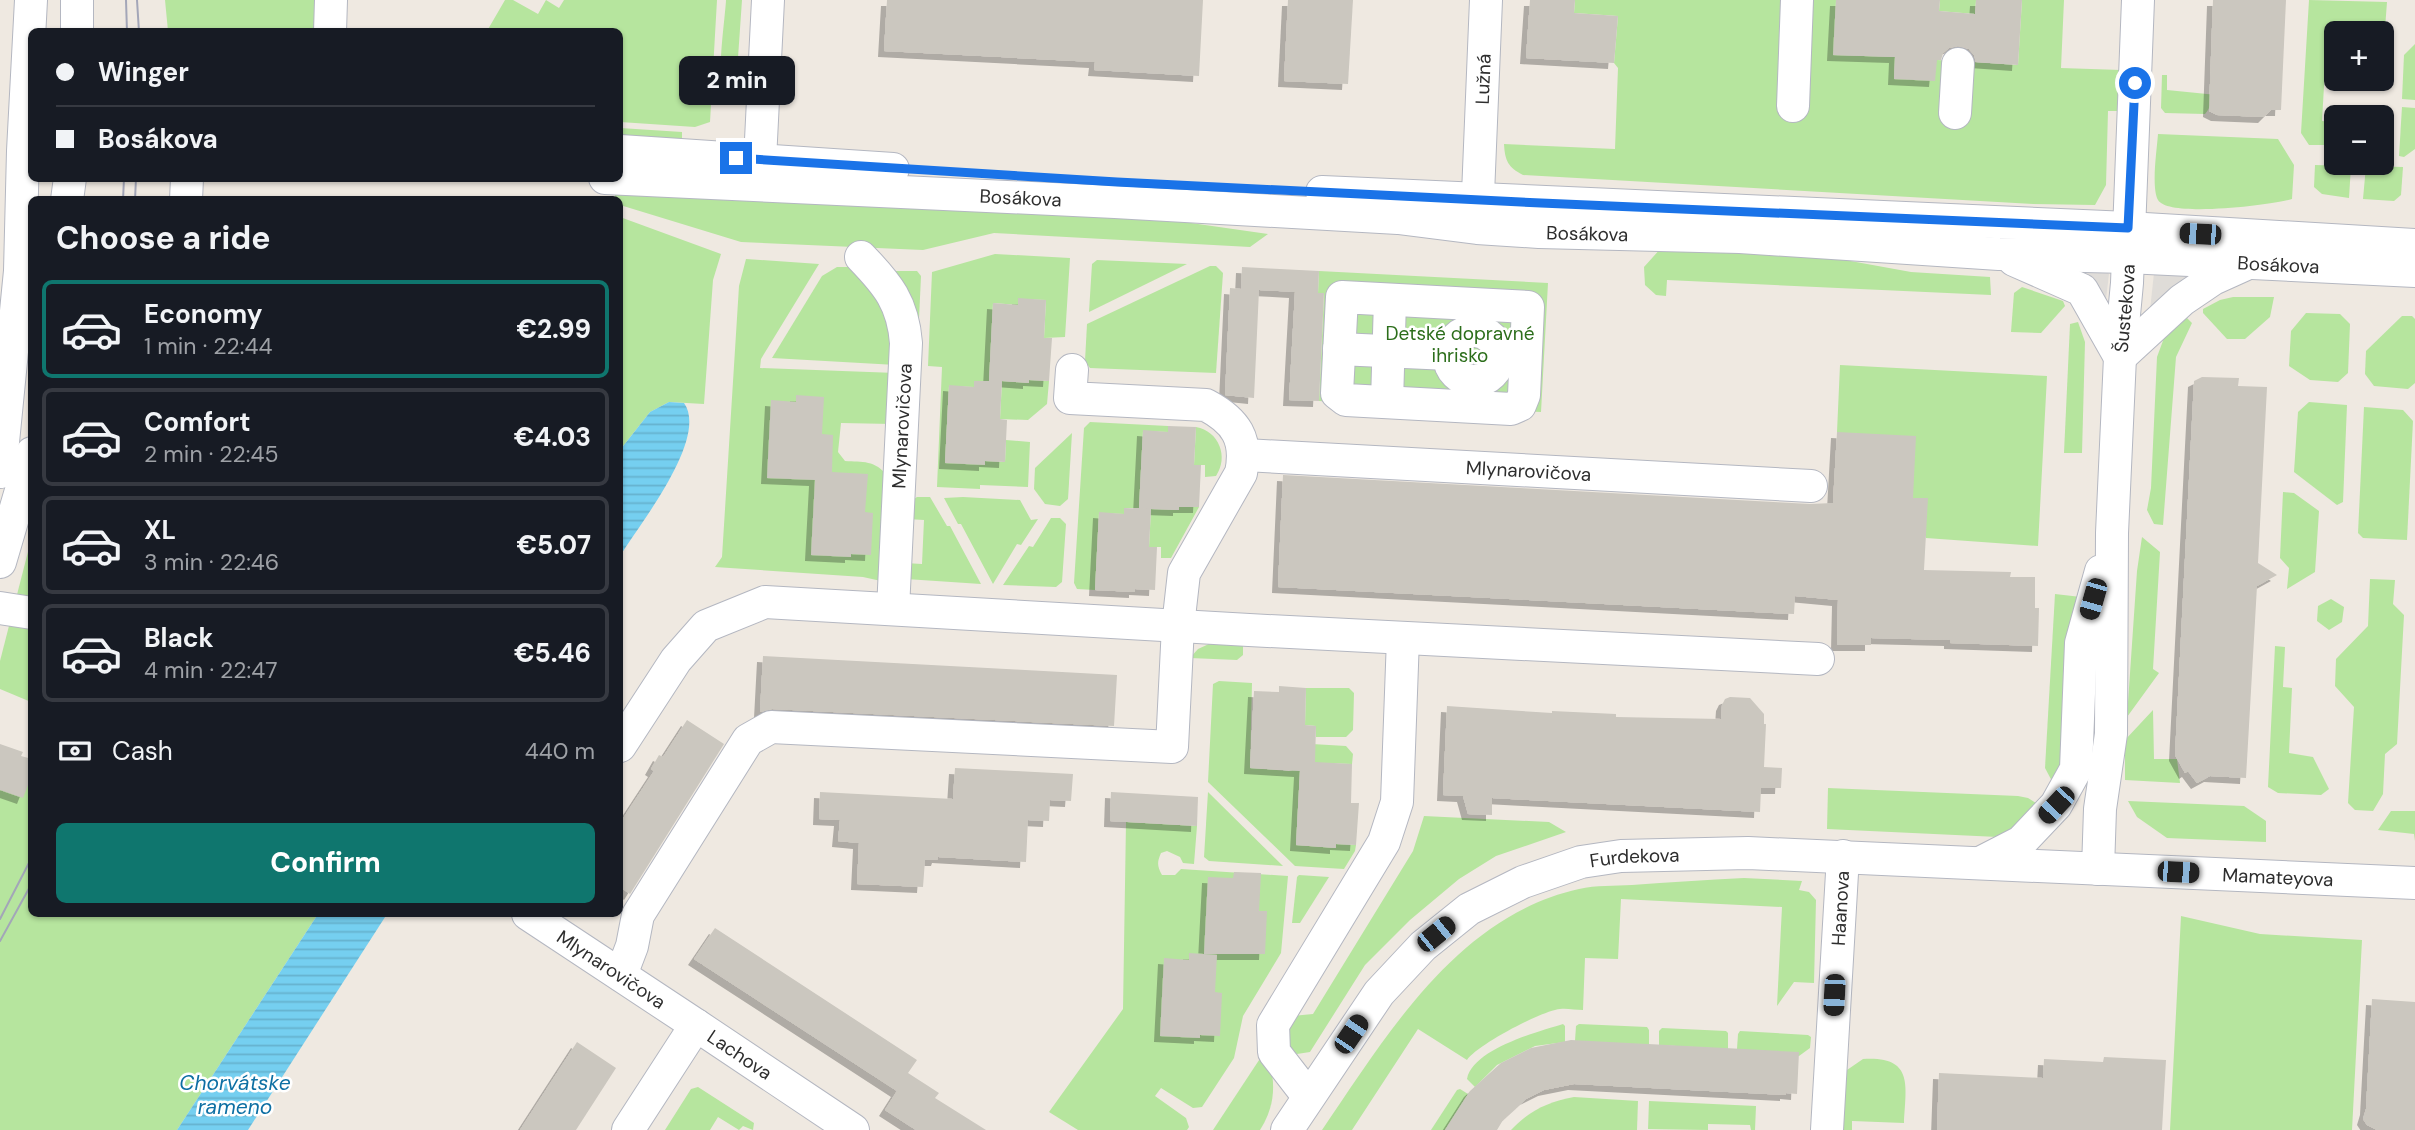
<!DOCTYPE html>
<meta charset="utf-8">
<style>
body{margin:0;font-family:"DM Sans",sans-serif;background:#20242c;color:#f1f3f6;height:100vh;display:flex;flex-direction:column;font-size:26px;white-space:nowrap}
*{box-sizing:border-box;margin:0}
p{font-size:23px;color:#9ea1a6}
.icon{flex:none;width:38px;height:38px;fill:none;stroke:currentColor;stroke-width:2;stroke-linecap:round;stroke-linejoin:round}
.map{position:relative;flex:1;overflow:hidden}
.details{position:absolute;left:28px;top:196px;width:595px;height:721px;display:flex;flex-direction:column;background:#171b24;border-radius:10px;box-shadow:0 2px 5px #0004}
.details>*{flex:none}
.top-card{position:absolute;left:28px;top:28px;width:595px;height:154px;border-radius:10px;box-shadow:0 2px 5px #0004;display:grid;align-content:center;height:154px;padding:0 28px;background:#171b24}
.tools{position:absolute;left:2324px;top:21px;display:grid;gap:14px}
.tools a{display:grid;place-items:center;width:70px;height:70px;border-radius:10px;background:#171b24;box-shadow:0 2px 5px #0004;font-size:35px}
.end{position:absolute;width:32px;height:32px;margin:-16px;border:9px solid #1a73e8;background:#fff;box-shadow:0 0 0 4px #fff}
.from{border-radius:50%}
.bubble{position:absolute;height:49px;border-radius:10px;background:#171b24;box-shadow:0 2px 5px #0004;font-size:23px;font-weight:800;line-height:49px;text-align:center}
.car{position:absolute;width:21px;height:42px;margin:-21px -10px;border-radius:9px;box-shadow:0 0 5px 2px #0007;background:linear-gradient(#222 24%,#8ab4d8 0 40%,#222 0 76%,#8ab4d8 0 86%,#222 0)}
.top-card b{display:flex;align-items:center;gap:24px;height:66px;font-size:26px}
.top-card b+b{border-top:2px solid #363941}
.top-card i{width:18px;height:18px;background:#f1f3f6}
ul{padding:0;list-style:none}
li{display:flex;align-items:center;gap:21px;height:98px;margin:0 14px 10px;padding:0 14px;border:4px solid #363941;border-radius:10px}
li div{flex:1}
li b{display:block;font-size:26px}
li em{font-style:normal;font-weight:800}
li.on{border-color:#0f766e}
li>.icon{width:63px;height:63px;stroke-width:1.5}
h2{padding:0 28px;font-size:32px;line-height:84px}
.pay{display:flex;align-items:center;gap:18px;height:77px;padding:0 28px;font-size:26px}
.pay p{margin-inline-start:auto}
.primary-button{display:flex;gap:14px;margin-top:auto;padding:14px 28px}
.primary-button a{flex:1;height:80px;border-radius:10px;background:#0f766e;color:#fff;font-size:28px;font-weight:800;line-height:80px;text-align:center}
.map>svg:first-child{display:block}
</style>
<div class="map">
<svg width="2415" height="1130" viewBox="0 0 2415 1130">
<defs>
<pattern id="water-rules" width="6" height="5" patternUnits="userSpaceOnUse" patternTransform="scale(1.75)"><rect width="6" height="5" fill="#75cff0"/><path d="M0 2.5h6" fill="none" stroke="#66b2ce"/></pattern>
<filter id="shadow"><feDropShadow dx="-6" dy="6" stdDeviation="0" flood-color="#0004"/></filter>
</defs>
<rect width="100%" height="100%" fill="#efe9e1"/>
<g fill="#b6e59e">
<polygon points="165,0 319,0 318,31 168,31"/>
<polygon points="505,0 513,0 538,14 546,0 559,8 564,0 717,0 710,122 695,127 620,122 620,32 487,31"/>
<path d="M 726,0 L 742,0 L 735,101 L 727,103 C 714,87 725,22 726,0 Z"/>
<path d="M 1575,0 L 1783,0 L 1777,110 L 1802,112 L 1806,0 L 1836,0 L 1834,55 L 1895,57 L 1894,79 L 1937,60 L 2018,65 L 2022,0 L 2064,0 L 2061,68 L 2121,70 L 2119,111 L 2108,111 L 2106,185 L 2095,205 L 2033,204 L 1523,175 C 1508,167 1505,161 1504,144 L 1615,149 L 1618,68 L 1614,63 L 1618,16 L 1574,13 Z"/>
<polygon points="1940,0 1976,0 1975,14 1939,11"/>
<polygon points="2309,0 2387,2 2383,55 2382,33 2336,33 2336,52 2326,51 2322,121 2336,122 2336,145 2309,145 2301,133"/>
<polygon points="2415,44 2415,100 2402,99 2404,55"/>
<path d="M 2162,75 L 2167,75 L 2167,90 L 2217,95 C 2210,102 2210,109 2205,114 L 2165,113 L 2161,108 Z"/>
<polygon points="2402,107 2415,108 2415,149 2404,157 2399,156"/>
<polygon points="620,128 682,132 682,142 620,139"/>
<path d="M 2158,134 L 2278,139 L 2294,165 L 2292,199 C 2272,205 2168,218 2158,200 C 2151,187 2157,149 2158,134 Z"/>
<polygon points="2315,165 2351,166 2349,198 2322,194 2314,187"/>
<polygon points="2366,166 2403,167 2401,195 2394,201 2363,199"/>
<polygon points="615,193 1177,221 1268,234 1250,247 994,233 923,250 741,242 620,205 620,200 615,199"/>
<polygon points="620,217 721,254 713,280 704,404 669,402 650,412 620,450"/>
<polygon points="1662,247 1812,254 1911,272 1990,277 1991,295 1667,280 1666,296 1656,295 1645,285 1644,267"/>
<polygon points="995,254 1070,258 1065,337 1044,338 1046,300 1018,299 1018,305 993,303 989,381 974,381 974,387 949,386 945,462 985,464 985,461 1005,462 1006,440 1030,442 1028,487 980,485 980,489 937,487 942,367 928,366 932,272"/>
<path d="M 746,259 L 819,264 L 761,359 L 760,368 L 896,373 L 892,424 L 841,423 L 838,452 L 845,461 C 862,462 876,460 887,476 L 881,581 L 863,577 L 715,567 L 722,557 L 739,286 Z"/>
<polygon points="1097,260 1187,264 1089,312 1092,264"/>
<polygon points="1210,266 1216,266 1223,273 1216,373 1090,368 1085,361 1087,324"/>
<polygon points="837,267 855,267 889,312 896,365 772,358 822,276"/>
<polygon points="888,271 917,271 921,276 918,340"/>
<polygon points="1319,271 1548,283 1541,412 1319,401 1324,294 1318,293"/>
<polygon points="2022,287 2063,301 2065,306 2041,333 2011,332 2014,293"/>
<polygon points="2233,297 2274,297 2270,317 2245,339 2227,339 2203,313 2203,309 2220,300"/>
<polygon points="2180,311 2192,323 2176,357 2163,525 2154,524 2147,510 2151,488 2157,357 2164,338"/>
<polygon points="2306,313 2340,314 2350,324 2348,373 2338,382 2310,380 2289,366 2291,331"/>
<polygon points="2402,316 2412,316 2415,319 2415,383 2408,389 2374,386 2365,374 2366,351"/>
<polygon points="2078,322 2085,342 2082,453 2064,453 2070,324"/>
<polygon points="1840,365 2047,376 2038,546 1926,538 1913,498 1837,432"/>
<polygon points="1029,380 1049,381 1047,404 1028,420 1000,419 1002,381 1029,383"/>
<polygon points="2309,402 2347,405 2343,502 2337,505 2294,472 2298,412"/>
<polygon points="2364,407 2403,410 2413,421 2407,540 2363,538 2358,533"/>
<polygon points="1090,422 1168,426 1168,432 1143,431 1139,508 1124,508 1124,514 1099,513 1095,590 1077,589 1074,583 1084,428"/>
<path d="M 1196,427 C 1219,431 1229,457 1216,476 L 1205,477 L 1205,465 L 1194,465 Z"/>
<polygon points="1072,433 1068,499 1060,506 1045,504 1034,489 1035,468"/>
<polygon points="2283,492 2294,493 2319,511 2315,572 2287,589 2289,568 2280,558"/>
<polygon points="917,497 930,497 947,526 950,526 981,584 906,579 905,563 922,564 924,520 907,519 908,503"/>
<polygon points="963,497 1020,500 1031,520 1038,519 1021,545 1017,544 993,584 961,524 958,524 944,498"/>
<polygon points="1179,507 1199,507 1171,558 1161,558 1161,547 1149,547 1151,509 1178,510"/>
<polygon points="1051,518 1060,518 1066,524 1062,582 1056,587 1003,585 1029,546 1033,547"/>
<polygon points="2142,537 2160,552 2153,669 2159,673 2127,717 2137,571"/>
<polygon points="31,540 31,702 0,689 0,661"/>
<polygon points="2370,579 2395,580 2393,604 2404,615 2397,744 2385,754 2383,794 2373,811 2355,810 2348,803 2354,707 2335,686 2336,659 2368,626"/>
<polygon points="2055,594 2081,597 2064,769 2053,783 2045,768"/>
<polygon points="2331,599 2344,607 2342,622 2329,630 2317,621 2318,606"/>
<polygon points="1211,643 1243,643 1243,655 1237,660 1190,658 1198,649"/>
<polygon points="2275,646 2285,647 2283,687 2292,688 2289,753 2313,757 2329,789 2321,795 2278,793 2268,787"/>
<polygon points="1219,681 1252,683 1250,768 1289,771 1300,768 1296,845 1335,848 1336,844 1356,845 1355,851 1344,869 1295,866 1208,782 1213,684"/>
<polygon points="1306,688 1349,688 1354,693 1353,730 1346,737 1316,737 1316,726 1305,725"/>
<polygon points="2153,710 2154,759 2177,759 2180,783 2125,780 2125,740"/>
<polygon points="1312,744 1346,746 1353,754 1352,764 1325,763 1311,768"/>
<polygon points="31,775 32,914 318,914 177,1130 0,1130 0,790"/>
<polygon points="1828,788 2018,796 2028,798 2042,807 2027,824 1998,837 1827,829"/>
<polygon points="1208,792 1283,866 1209,861 1204,857"/>
<polygon points="2128,801 2244,806 2266,821 2266,842 2167,838 2137,817"/>
<polygon points="2391,811 2415,811 2415,841 2414,834 2378,830"/>
<polygon points="1424,816 1549,822 1566,832 1496,856 1459,879 1410,920 1365,965 1310,1052 1297,1054 1288,1049 1285,1026 1292,1016 1313,1014 1413,851"/>
<path d="M 1126,822 L 1197,826 L 1194,864 L 1183,863 L 1180,857 L 1167,851 L 1161,853 C 1157,862 1157,866 1162,875 L 1175,875 L 1181,869 L 1288,876 L 1281,953 L 1243,1016 L 1234,1058 L 1202,1107 L 1193,1108 L 1161,1088 L 1155,1096 L 1186,1118 L 1189,1127 L 1187,1130 L 1078,1130 L 1049,1112 L 1123,1009 Z"/>
<polygon points="1299,875 1329,877 1300,923 1292,923 1297,877"/>
<path d="M 1744,878 L 1802,881 L 1799,890 L 1809,892 L 1816,900 L 1814,983 L 1794,982 L 1777,1006 L 1782,907 L 1621,899 L 1618,959 L 1585,958 L 1583,1010 C 1575,1010 1567,1008 1560,1009 C 1541,1011 1477,1045 1467,1060 L 1418,1029 L 1352,1130 L 1322,1130 C 1387,1035 1457,916 1579,889 C 1596,885 1615,886 1632,885 C 1669,882 1706,880 1744,878 Z"/>
<polygon points="2181,916 2260,934 2362,940 2352,1130 2170,1130"/>
<path d="M 1563,1024 L 1565,1026 L 1565,1042 L 1535,1046 L 1497,1065 L 1475,1087 L 1467,1079 C 1473,1049 1537,1032 1563,1024 Z"/>
<polygon points="1579,1024 1647,1027 1649,1030 1649,1045 1575,1041 1576,1026"/>
<polygon points="1662,1028 1726,1031 1728,1033 1728,1049 1659,1045 1659,1031"/>
<polygon points="1740,1031 1808,1035 1811,1037 1810,1048 1799,1056 1737,1049 1738,1034"/>
<path d="M 1265,1051 C 1277,1077 1276,1106 1260,1130 L 1213,1130 Z"/>
<path d="M 1863,1059 C 1914,1056 1906,1085 1904,1123 L 1852,1121 L 1852,1130 L 1841,1130 L 1844,1080 L 1847,1070 Z"/>
<polygon points="698,1087 754,1123 753,1130 743,1126 739,1130 718,1117 710,1130 665,1130 691,1089"/>
<polygon points="1460,1089 1468,1094 1445,1130 1431,1130 1457,1090"/>
<path d="M 1574,1097 L 1638,1101 L 1637,1130 L 1511,1130 C 1530,1110 1548,1102 1574,1097 Z"/>
<polygon points="1649,1101 1756,1106 1755,1130 1751,1130 1750,1125 1708,1124 1708,1130 1648,1129"/>
</g>
<g fill="#dfdcd8">
<polygon points="2076,271 2107,272 2109,274 2106,299 2103,300"/>
<polygon points="2154,273 2194,276 2150,310"/>
</g>
<g fill="url(#water-rules)">
<path d="M 669,402 L 684,403 C 709,438 639,525 620,556 L 620,450 L 650,412 Z"/>
<polygon points="318,914 387,914 248,1130 177,1130"/>
</g>
<g fill="#cbc7bf" filter="url(#shadow)">
<polygon points="887,0 1203,0 1199,76 1094,70 1095,62 884,51"/>
<polygon points="1288,0 1353,0 1348,84 1284,81"/>
<polygon points="1530,0 1575,0 1574,13 1618,16 1614,63 1526,58"/>
<polygon points="1836,0 1940,0 1939,11 1975,14 1976,0 2022,0 2018,65 1976,62 1974,55 1969,49 1958,46 1949,48 1943,53 1941,60 1937,60 1935,81 1894,79 1895,57 1833,55"/>
<polygon points="2213,0 2286,0 2281,110 2271,110 2264,117 2217,115 2209,111"/>
<polygon points="1242,267 1319,271 1318,293 1324,293 1319,401 1289,400 1295,292 1259,290 1254,398 1225,395 1230,288 1241,289"/>
<polygon points="1018,298 1046,300 1044,338 1052,338 1049,381 1029,380 1029,383 1002,381 1000,419 1007,420 1005,462 985,461 985,465 945,463 949,385 974,387 974,381 989,381 993,303 1018,305"/>
<polygon points="2202,377 2239,378 2238,386 2267,387 2258,563 2277,575 2257,586 2246,778 2210,776 2197,783 2188,771 2185,773 2175,755 2194,381"/>
<polygon points="796,395 824,397 822,434 833,435 832,472 868,474 865,512 873,513 871,555 851,554 851,557 811,555 815,480 767,478 771,400 796,402"/>
<polygon points="1168,426 1196,427 1194,465 1201,465 1199,507 1179,507 1179,510 1151,509 1149,547 1157,547 1155,590 1135,589 1135,592 1095,590 1099,512 1124,514 1124,508 1150,509 1139,508 1143,430 1168,432"/>
<polygon points="1837,432 1916,436 1913,498 1928,498 1924,570 2011,572 2010,577 2035,577 2035,608 2039,608 2038,646 1950,643 1950,640 1871,638 1871,645 1837,645 1838,600 1795,596 1794,614 1278,587 1283,475 1810,504 1833,503"/>
<polygon points="763,656 1117,675 1114,726 772,709 760,712"/>
<polygon points="1279,686 1306,688 1305,725 1316,726 1315,762 1352,764 1351,803 1359,803 1356,845 1336,844 1336,848 1296,845 1300,771 1250,768 1254,691 1279,692"/>
<polygon points="1730,697 1750,698 1764,714 1764,724 1766,724 1764,767 1782,768 1781,788 1761,788 1760,812 1492,798 1492,815 1468,814 1463,796 1443,795 1447,706 1552,713 1552,711 1616,714 1616,717 1721,719 1722,705 1725,699"/>
<polygon points="687,720 724,744 630,894 620,887 620,823 654,771 651,769 659,755 663,757"/>
<polygon points="0,744 23,752 21,756 32,759 32,775 23,798 0,790"/>
<polygon points="955,768 1073,774 1071,801 1050,800 1049,821 1028,820 1026,862 938,857 937,860 925,860 923,887 857,884 859,843 838,841 840,820 819,819 820,792 953,799"/>
<polygon points="1111,792 1198,797 1197,826 1110,821"/>
<polygon points="1234,872 1261,873 1259,911 1267,911 1265,954 1204,954 1208,877 1233,878"/>
<polygon points="715,928 917,1060 908,1073 939,1093 935,1098 986,1130 916,1130 885,1110 897,1091 694,959"/>
<polygon points="1189,953 1217,955 1215,992 1222,993 1220,1036 1200,1035 1200,1038 1160,1036 1164,958 1189,960"/>
<polygon points="2372,999 2415,1002 2415,1130 2377,1130 2367,1125 2363,1119 2366,1109"/>
<polygon points="1571,1040 1799,1052 1797,1094 1786,1093 1786,1095 1574,1084 1544,1090 1526,1099 1503,1120 1497,1130 1445,1130 1470,1091 1501,1063 1531,1048"/>
<polygon points="577,1042 616,1068 576,1130 520,1130"/>
<polygon points="2104,1057 2166,1060 2162,1130 1937,1130 1939,1073 2043,1078 2044,1059 2103,1062"/>
</g>
<g fill="none" stroke-linecap="round" stroke-linejoin="round">
<g stroke="#b4b7c1" stroke-width="34">
<g id="minor">
<polyline points="77,0 77,32"/>
<polyline points="330,32 331,0"/>
<polyline points="1793,106 1797,0"/>
<polyline points="1955,113 1958,64"/>
<polyline points="620,151 893,169"/>
<path id="s1" d="M 605,178 L 1115,202 L 1398,218 L 1477,228 L 1539,232 L 1740,237 L 1999,254 L 2127,257 L 2415,271"/>
<polyline points="759,180 768,0"/>
<polyline points="1322,192 2128,228 2415,245"/>
<polyline points="67,200 70,178"/>
<polyline points="186,200 187,178"/>
<path id="s2" d="M 1477,219 L 1486,0"/>
<path d="M 861,257 C 888,285 903,303 906,343 L 893,609"/>
<polyline points="2014,260 2082,290 2120,357"/>
<polygon points="1342,297 1528,307 1524,395 1520,405 1511,409 1346,400 1337,393"/>
<circle cx="1474" cy="356" r="25"/>
<polyline points="1339,349 1449,354"/>
<polyline points="2120,357 2182,300 2213,279 2244,265"/>
<polyline points="1387,402 1390,300"/>
<path id="s3" d="M 1245,455 L 1811,486"/>
<polyline points="0,472 20,271 23,151 31,0"/>
<polyline points="0,562 32,453"/>
<polyline points="0,608 32,613"/>
<polyline points="620,746 676,660 706,626 765,602 1249,630 1818,659"/>
<polyline points="1982,862 2021,842 2056,805 2076,769 2081,643 2101,571"/>
<path id="s4" d="M 2098,869 L 2100,809 L 2111,734 L 2112,533 L 2120,357 L 2127,283 L 2138,0"/>
<path id="s5" d="M 528,914 L 696,1025"/>
<path d="M 621,975 L 632,946 L 638,915 L 748,740 L 771,727 L 1172,747 L 1178,626 L 1184,573 L 1241,473 C 1248,439 1236,421 1206,405 L 1070,398 L 1072,370"/>
<polyline points="1308,1096 1274,1052 1273,1025 1384,842 1397,802 1403,638"/>
<path id="s6" d="M 628,1130 L 696,1025 L 853,1130"/>
<path id="s7" d="M 1287,1130 L 1379,993 L 1423,946 L 1469,909 L 1523,882 L 1581,862 L 1621,856 L 1748,853 L 2415,883"/>
<path id="s8" d="M 1827,1130 L 1843,856"/>
</g>
</g>
<use href="#minor" stroke="#fff" stroke-width="32"/>
<g stroke="#a3a6b8" stroke-width="2">
<polyline points="126,0 127,32"/>
<polyline points="137,0 139,32"/>
<polyline points="123,200 124,178"/>
<polyline points="135,200 136,178"/>
<polyline points="0,919 32,857"/>
<polyline points="0,941 32,883"/>
</g>
</g>
<g fill="none" stroke-linecap="round" stroke-linejoin="round">
<polyline stroke="#1a73e8" stroke-width="9" points="736,158 1117,182 1541,203 2128,228 2135,83"/>
</g>
<g text-anchor="middle" dominant-baseline="central" stroke-width="5" stroke-linejoin="round" paint-order="stroke">
<g font-size="19" fill="#2e2e2e" stroke="#fff">
<text stroke="none"><textPath href="#s2" startOffset="140">Lužná</textPath></text>
<text stroke="none"><textPath href="#s1" startOffset="416">Bosákova</textPath></text>
<text stroke="none"><textPath href="#s1" startOffset="984">Bosákova</textPath></text>
<text stroke="none"><textPath href="#s1" startOffset="1676">Bosákova</textPath></text>
<text stroke="none"><textPath href="#s4" startOffset="562">Šustekova</textPath></text>
<text transform="translate(902 426) rotate(-87)">Mlynarovičova</text>
<text stroke="none"><textPath href="#s3" startOffset="284">Mlynarovičova</textPath></text>
<text stroke="none"><textPath href="#s7" startOffset="464">Furdekova</textPath></text>
<text stroke="none"><textPath href="#s7" startOffset="1108">Mamateyova</textPath></text>
<text stroke="none"><textPath href="#s8" startOffset="222">Haanova</textPath></text>
<text stroke="none"><textPath href="#s5" startOffset="100">Mlynarovičova</textPath></text>
<text stroke="none"><textPath href="#s6" startOffset="178">Lachova</textPath></text>
</g>
<g font-size="19" fill="#2c6e1b" stroke="#fff">
<text x="1460" y="333">Detské dopravné<tspan x="1460" dy="22">ihrisko</tspan></text>
</g>
<g font-size="21" font-style="italic" fill="#0d6fa3" stroke="#fff">
<text x="235" y="1083">Chorvátske<tspan x="235" dy="24">rameno</tspan></text>
</g>
</g>
</svg>
<div class="tools">
<a>+</a>
<a>−</a>
</div>
<i class="end from" style="left:2135px;top:83px"></i>
<i class="end" style="left:736px;top:158px"></i>
<div class="bubble" style="left:679px;top:56px;width:116px">2 min</div>
<i class="car" style="left:2200px;top:234px;rotate:273deg"></i>
<i class="car" style="left:2093px;top:599px;rotate:196deg"></i>
<i class="car" style="left:2056px;top:805px;rotate:223deg"></i>
<i class="car" style="left:2178px;top:872px;rotate:93deg"></i>
<i class="car" style="left:1436px;top:934px;rotate:51deg"></i>
<i class="car" style="left:1834px;top:995px;rotate:183deg"></i>
<i class="car" style="left:1351px;top:1034px;rotate:34deg"></i>
<div class="top-card">
<b><i class="from"></i>Winger</b>
<b><i></i>Bosákova</b>
</div>
<section class="details">
<h2>Choose a ride</h2>
<ul>
<li class="on"><svg class="icon" aria-label="car" viewBox="0 0 24 24"><path d="M5 17H2v-5l4-1 3-4h7l3 4 3 1v5h-3M9 17h6M6 11h13"/><circle cx="7" cy="17" r="2"/><circle cx="17" cy="17" r="2"/></svg><div><b>Economy</b><p>1 min · 22:44</p></div><em>€2.99</em></li>
<li><svg class="icon" aria-label="car" viewBox="0 0 24 24"><path d="M5 17H2v-5l4-1 3-4h7l3 4 3 1v5h-3M9 17h6M6 11h13"/><circle cx="7" cy="17" r="2"/><circle cx="17" cy="17" r="2"/></svg><div><b>Comfort</b><p>2 min · 22:45</p></div><em>€4.03</em></li>
<li><svg class="icon" aria-label="car" viewBox="0 0 24 24"><path d="M5 17H2v-5l4-1 3-4h7l3 4 3 1v5h-3M9 17h6M6 11h13"/><circle cx="7" cy="17" r="2"/><circle cx="17" cy="17" r="2"/></svg><div><b>XL</b><p>3 min · 22:46</p></div><em>€5.07</em></li>
<li><svg class="icon" aria-label="car" viewBox="0 0 24 24"><path d="M5 17H2v-5l4-1 3-4h7l3 4 3 1v5h-3M9 17h6M6 11h13"/><circle cx="7" cy="17" r="2"/><circle cx="17" cy="17" r="2"/></svg><div><b>Black</b><p>4 min · 22:47</p></div><em>€5.46</em></li>
</ul>
<div class="pay"><svg class="icon" aria-label="cash" viewBox="0 0 24 24"><path d="M3 7h18v10H3z"/><circle cx="12" cy="12" r="2"/></svg>Cash<p>440 m</p></div>
<div class="primary-button"><a>Confirm</a></div>
</section>
</div>
